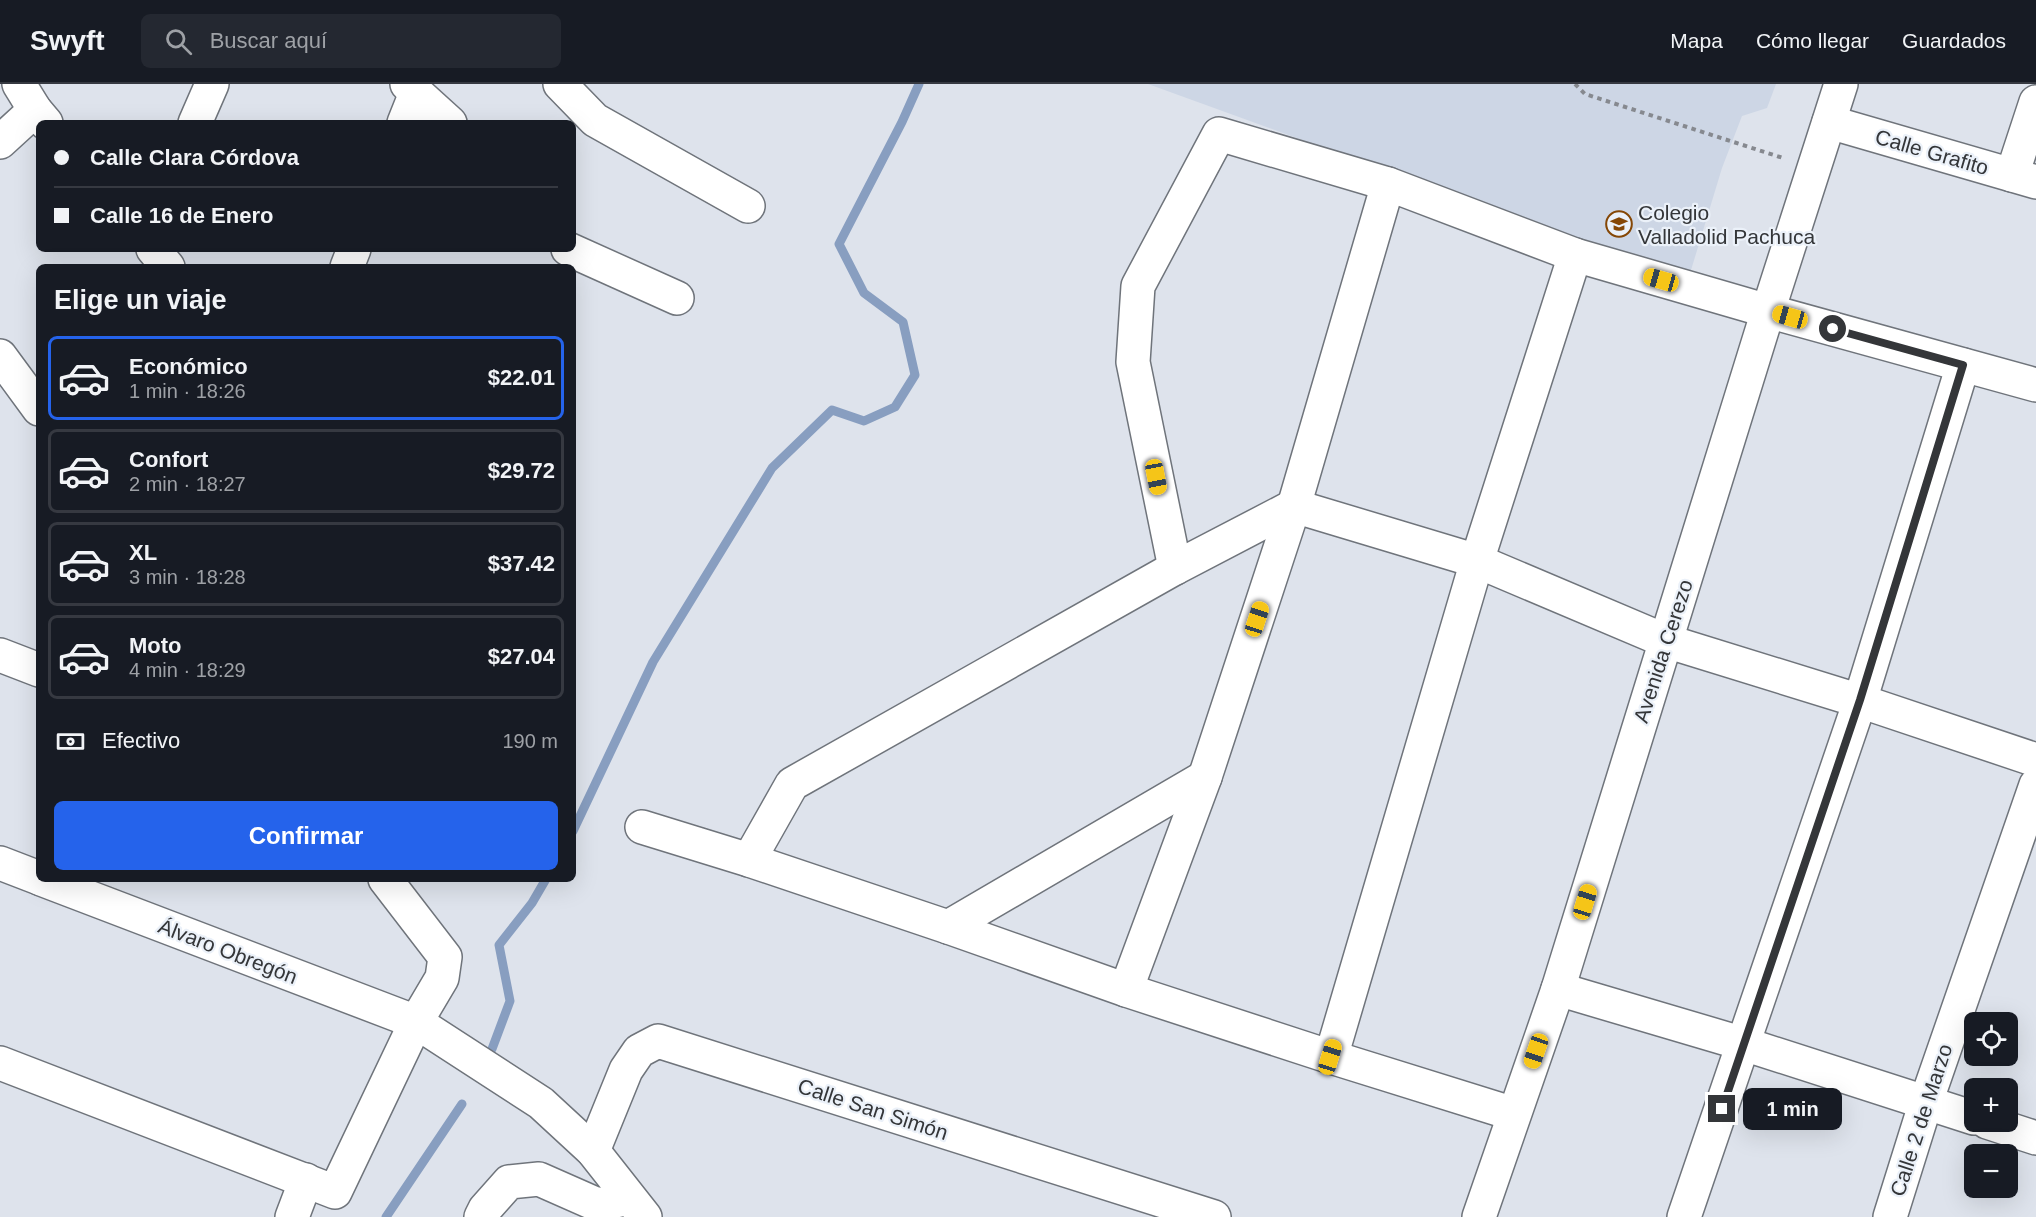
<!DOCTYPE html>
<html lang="es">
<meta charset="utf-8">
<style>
body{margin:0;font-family:Arial,sans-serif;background:#242831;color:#f1f3f6;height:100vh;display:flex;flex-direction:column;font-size:22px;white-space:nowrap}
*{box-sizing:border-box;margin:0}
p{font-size:20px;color:#9ea1a6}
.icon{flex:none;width:33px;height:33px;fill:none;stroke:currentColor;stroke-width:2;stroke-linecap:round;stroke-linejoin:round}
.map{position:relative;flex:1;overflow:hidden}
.sheet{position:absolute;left:36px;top:180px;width:540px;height:618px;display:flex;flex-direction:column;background:#171b24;border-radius:9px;box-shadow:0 6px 24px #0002}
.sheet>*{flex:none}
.guide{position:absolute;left:36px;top:36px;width:540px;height:132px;border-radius:9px;box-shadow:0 6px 24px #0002;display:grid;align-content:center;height:132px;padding:0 18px;background:#171b24}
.buttons{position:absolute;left:1964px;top:928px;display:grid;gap:12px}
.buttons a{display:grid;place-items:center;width:54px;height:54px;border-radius:9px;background:#171b24;box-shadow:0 6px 24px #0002;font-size:30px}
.end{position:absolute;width:27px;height:27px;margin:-14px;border:8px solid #343639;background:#fff;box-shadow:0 0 0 3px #fff}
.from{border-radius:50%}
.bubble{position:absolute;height:42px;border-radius:9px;background:#171b24;box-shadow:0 6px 24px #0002;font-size:20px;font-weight:700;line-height:42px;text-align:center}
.car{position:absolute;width:18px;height:36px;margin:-18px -9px;border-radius:8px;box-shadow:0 0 4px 2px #0007;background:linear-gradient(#f5c518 24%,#345 0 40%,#f5c518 0 76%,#345 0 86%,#f5c518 0)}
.guide b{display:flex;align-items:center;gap:21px;height:57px;font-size:22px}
.guide b+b{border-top:2px solid #363941}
.guide i{width:15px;height:15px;background:#f1f3f6}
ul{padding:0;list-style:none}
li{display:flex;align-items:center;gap:18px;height:84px;margin:0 12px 9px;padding:0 6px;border:3px solid #363941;border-radius:9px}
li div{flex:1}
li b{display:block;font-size:22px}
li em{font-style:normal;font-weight:700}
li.active{border-color:#2563eb}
li>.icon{width:54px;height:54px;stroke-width:1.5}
h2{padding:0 18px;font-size:27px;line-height:72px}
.pay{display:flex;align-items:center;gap:15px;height:66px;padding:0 18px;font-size:22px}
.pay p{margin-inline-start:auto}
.action{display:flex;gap:12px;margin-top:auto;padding:12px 18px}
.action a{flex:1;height:69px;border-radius:9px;background:#2563eb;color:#fff;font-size:24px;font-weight:700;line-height:69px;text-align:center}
header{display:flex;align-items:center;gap:36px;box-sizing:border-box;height:84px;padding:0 30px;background:#171b24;border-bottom:2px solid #363941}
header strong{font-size:28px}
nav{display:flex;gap:33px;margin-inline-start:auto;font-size:21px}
.search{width:420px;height:54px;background:#242831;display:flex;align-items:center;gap:15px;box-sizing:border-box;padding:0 21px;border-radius:9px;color:#9ea1a6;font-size:22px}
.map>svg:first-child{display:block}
</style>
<header>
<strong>Swyft</strong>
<div class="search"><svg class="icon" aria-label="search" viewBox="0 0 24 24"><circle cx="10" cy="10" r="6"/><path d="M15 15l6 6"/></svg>Buscar aquí</div>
<nav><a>Mapa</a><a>Cómo llegar</a><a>Guardados</a></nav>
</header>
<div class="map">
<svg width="2036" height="1133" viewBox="0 0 2036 1133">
<rect width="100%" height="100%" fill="#dee3ec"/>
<polygon fill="#cdd6e5" points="1148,0 1776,0 1767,24 1742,32 1722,84 1688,196"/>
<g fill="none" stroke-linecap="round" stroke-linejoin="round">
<g stroke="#889ec0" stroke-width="9">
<polyline points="573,747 653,578 772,384 832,326 864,337 895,323 915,291 903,238 864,209 839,160 902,38 919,0"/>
<polyline points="492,965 510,917 499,861 532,819 546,795"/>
<polyline points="386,1133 462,1020"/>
</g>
<g stroke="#6f747b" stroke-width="36">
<g id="minor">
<polyline points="19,0 35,26 46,39"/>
<polyline points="407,0 450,39"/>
<polyline points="560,0 595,36 748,122"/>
<polyline points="1829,38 2036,98"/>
<polyline points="195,39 212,0"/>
<polyline points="404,39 416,9"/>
<polyline points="0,58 35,26"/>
<polyline points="2012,91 2036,18"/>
<polyline points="153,165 168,183"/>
<polyline points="568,165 677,214"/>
<polyline points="347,183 354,165"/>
<polyline points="0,272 39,325"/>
<polyline points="1175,484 1133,278 1138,202 1219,50 1388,100 1575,171 1768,227 2036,301"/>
<polyline points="0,571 39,586"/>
<polyline points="642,743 749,776 948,843 1126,906 1331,973 1514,1030"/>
<polyline points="749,776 792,700 1175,484 1294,422 1477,477 1666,557 1860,617 2036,676"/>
<polyline points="0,779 39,794"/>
<polyline points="41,795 416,938 541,1019 593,1067 645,1133"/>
<polyline points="948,843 1205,693"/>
<polyline points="1558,905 1744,960 1974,1034"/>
<polyline points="1126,906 1205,693 1294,422 1388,100"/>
<polyline points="1331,973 1477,477 1575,171"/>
<polyline points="0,979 335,1108 416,938 442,894 445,873 385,795"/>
<polyline points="1987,1038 2036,1054"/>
<polyline points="593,1067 626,986 639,967 658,957 1214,1133"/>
<polyline points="292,1133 306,1096"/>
<polyline points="481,1133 485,1125 509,1098 539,1095 598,1121 629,1114"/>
<polyline points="1479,1133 1558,905 1768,227 1841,0"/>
<polyline points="1684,1133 1860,617 1963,281"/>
<polyline points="1890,1133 1926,1018 2036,701"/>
</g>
</g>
<polyline stroke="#86898f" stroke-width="4" stroke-dasharray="4.5 4.5" stroke-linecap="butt" points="1575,0 1585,10 1783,74"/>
<use href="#minor" stroke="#fff" stroke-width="33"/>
</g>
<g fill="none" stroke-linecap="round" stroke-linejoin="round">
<polyline stroke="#343639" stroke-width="8" points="1722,1025 1860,616 1963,281 1833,245"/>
</g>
<defs>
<g id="school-ring" transform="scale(1.35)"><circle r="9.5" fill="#ebf1f9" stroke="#854706" stroke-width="1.5"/><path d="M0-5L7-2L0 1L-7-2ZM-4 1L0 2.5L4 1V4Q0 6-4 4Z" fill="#854706"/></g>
</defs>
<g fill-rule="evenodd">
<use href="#school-ring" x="1619" y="140"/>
</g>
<g text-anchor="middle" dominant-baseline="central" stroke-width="4.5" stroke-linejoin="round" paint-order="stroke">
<g font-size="21" fill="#343639" stroke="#ebf1f9">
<text transform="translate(1932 68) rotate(16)">Calle Grafito</text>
<text transform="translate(1663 567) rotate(-72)">Avenida Cerezo</text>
<text transform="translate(228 867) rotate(21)">Álvaro Obregón</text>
<text transform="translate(873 1025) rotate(18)">Calle San Simón</text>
<text transform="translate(1921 1036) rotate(-72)">Calle 2 de Marzo</text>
</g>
<g font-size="21" fill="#343639" stroke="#ebf1f9" text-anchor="start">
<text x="1638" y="128">Colegio<tspan x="1638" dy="24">Valladolid Pachuca</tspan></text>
</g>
</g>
</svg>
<div class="buttons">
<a><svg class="icon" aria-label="locate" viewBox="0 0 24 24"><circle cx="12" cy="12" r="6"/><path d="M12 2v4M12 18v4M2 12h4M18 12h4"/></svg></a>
<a>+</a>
<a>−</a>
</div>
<i class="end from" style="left:1833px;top:245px"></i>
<i class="end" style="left:1722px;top:1025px"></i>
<div class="bubble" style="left:1743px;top:1004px;width:99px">1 min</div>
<i class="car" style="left:1661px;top:196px;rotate:286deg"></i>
<i class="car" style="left:1790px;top:233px;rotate:286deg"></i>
<i class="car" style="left:1156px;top:393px;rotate:169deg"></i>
<i class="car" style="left:1257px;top:535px;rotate:18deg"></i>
<i class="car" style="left:1585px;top:818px;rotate:17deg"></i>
<i class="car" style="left:1536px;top:967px;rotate:199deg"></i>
<i class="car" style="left:1330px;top:973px;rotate:17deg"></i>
<div class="guide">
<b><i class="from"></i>Calle Clara Córdova</b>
<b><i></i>Calle 16 de Enero</b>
</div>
<section class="sheet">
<h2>Elige un viaje</h2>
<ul>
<li class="active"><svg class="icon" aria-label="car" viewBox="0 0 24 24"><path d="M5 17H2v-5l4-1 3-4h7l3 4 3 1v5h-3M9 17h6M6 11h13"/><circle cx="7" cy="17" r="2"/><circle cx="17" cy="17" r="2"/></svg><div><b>Económico</b><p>1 min · 18:26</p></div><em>$22.01</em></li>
<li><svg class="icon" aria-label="car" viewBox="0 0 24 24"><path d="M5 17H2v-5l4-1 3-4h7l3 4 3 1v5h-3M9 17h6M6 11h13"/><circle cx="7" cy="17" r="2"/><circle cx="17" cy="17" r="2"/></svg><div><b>Confort</b><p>2 min · 18:27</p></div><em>$29.72</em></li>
<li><svg class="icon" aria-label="car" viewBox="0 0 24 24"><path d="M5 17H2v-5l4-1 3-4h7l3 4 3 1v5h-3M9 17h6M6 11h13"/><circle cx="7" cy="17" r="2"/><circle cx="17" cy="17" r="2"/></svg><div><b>XL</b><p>3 min · 18:28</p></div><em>$37.42</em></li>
<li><svg class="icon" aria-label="car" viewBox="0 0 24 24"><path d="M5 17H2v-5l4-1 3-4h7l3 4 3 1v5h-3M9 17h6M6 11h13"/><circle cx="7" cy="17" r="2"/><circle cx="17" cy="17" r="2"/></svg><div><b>Moto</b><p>4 min · 18:29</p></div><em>$27.04</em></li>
</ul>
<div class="pay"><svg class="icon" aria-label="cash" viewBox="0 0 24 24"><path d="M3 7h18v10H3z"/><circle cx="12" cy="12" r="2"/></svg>Efectivo<p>190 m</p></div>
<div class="action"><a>Confirmar</a></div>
</section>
</div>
